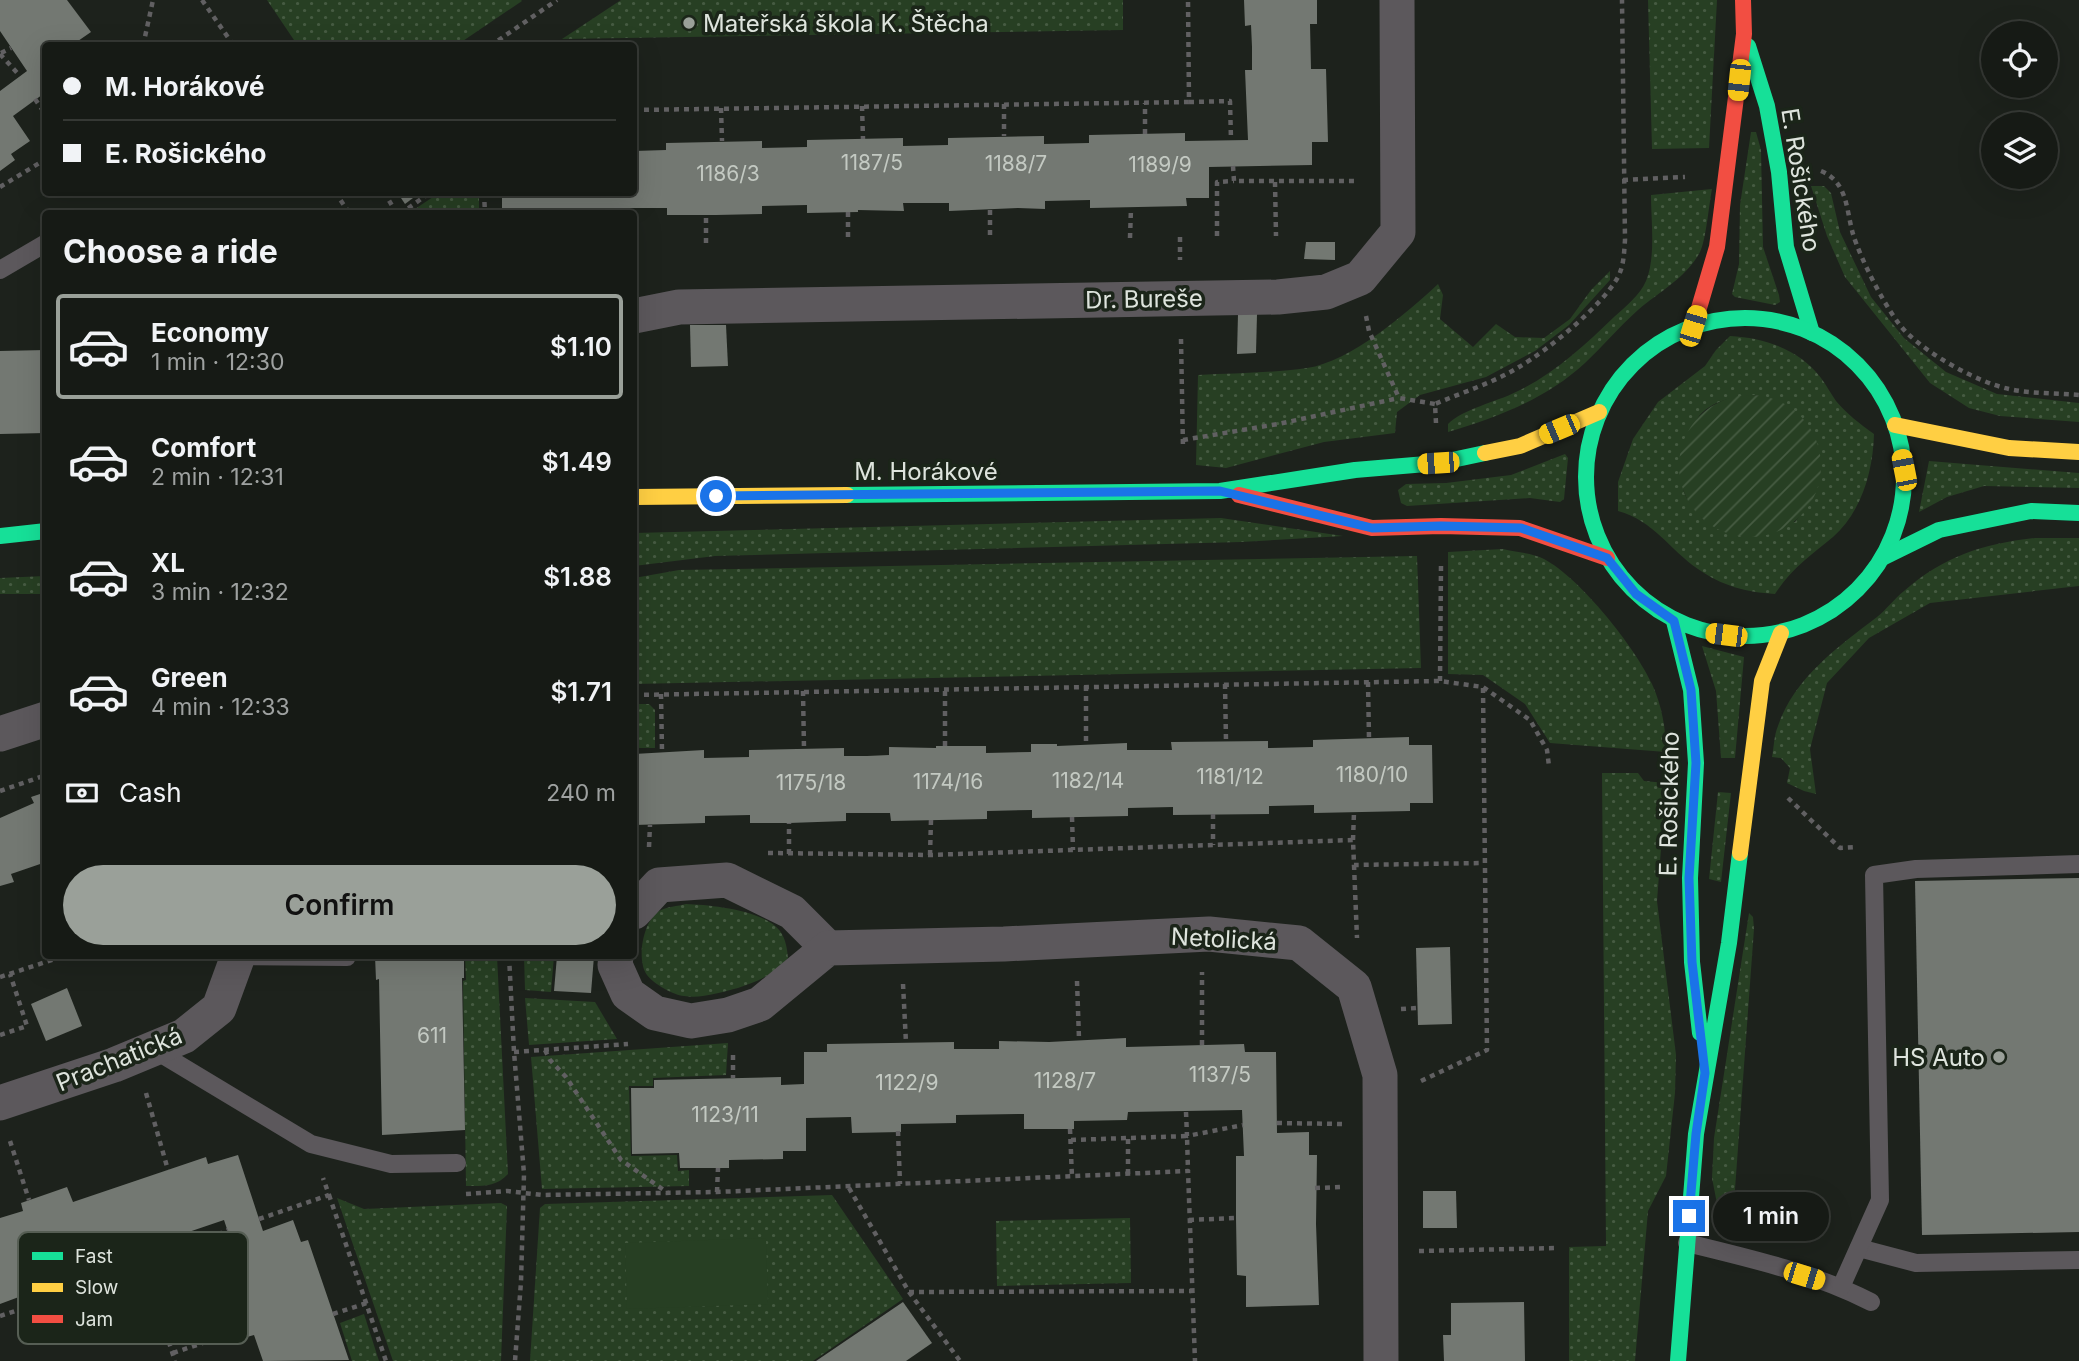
<!DOCTYPE html>
<meta charset="utf-8">
<style>
body{margin:0;font-family:Inter,sans-serif;background:#232722;color:#f1f3f6;height:100vh;display:flex;flex-direction:column;font-size:26px;white-space:nowrap}
*{box-sizing:border-box;margin:0}
p{font-size:23px;color:#9ea1a0}
.icon{flex:none;width:38px;height:38px;fill:none;stroke:currentColor;stroke-width:2;stroke-linecap:round;stroke-linejoin:round}
.map{position:relative;flex:1;overflow:hidden}
.drawer{position:absolute;left:42px;top:210px;width:595px;height:749px;display:flex;flex-direction:column;background:#161a15;border-radius:7px;box-shadow:0 7px 28px #0002,0 0 0 2px #353834}
.drawer>*{flex:none}
.guide{position:absolute;left:42px;top:42px;width:595px;height:154px;border-radius:7px;box-shadow:0 7px 28px #0002,0 0 0 2px #353834;display:grid;align-content:center;height:154px;padding:0 21px;background:#161a15}
.fabs{position:absolute;left:1981px;top:21px;display:grid;gap:14px}
.fabs a{display:grid;place-items:center;width:77px;height:77px;border-radius:50%;background:#161a15;box-shadow:0 7px 28px #0002,0 0 0 2px #353834;font-size:35px}
.end{position:absolute;width:32px;height:32px;margin:-16px;border:9px solid #1a73e8;background:#fff;box-shadow:0 0 0 4px #fff}
.from{border-radius:50%}
.bubble{position:absolute;height:49px;border-radius:24px;background:#161a15;box-shadow:0 7px 28px #0002,0 0 0 2px #353834;font-size:23px;font-weight:600;line-height:49px;text-align:center}
.car{position:absolute;width:21px;height:42px;margin:-21px -10px;border-radius:9px;box-shadow:0 0 5px 2px #0007;background:linear-gradient(#f5c518 24%,#345 0 40%,#f5c518 0 76%,#345 0 86%,#f5c518 0)}
.guide b{display:flex;align-items:center;gap:24px;height:66px;font-size:26px}
.guide b+b{border-top:2px solid #353834}
.guide i{width:18px;height:18px;background:#f1f3f6}
ul{padding:0;list-style:none}
li{display:flex;align-items:center;gap:21px;height:105px;margin:0 14px 10px;padding:0 7px;border:4px solid transparent;border-radius:7px}
li div{flex:1}
li b{display:block;font-size:26px}
li em{font-style:normal;font-weight:600}
li.on{border-color:#9aa099}
li>.icon{width:63px;height:63px;stroke-width:1.5}
h2{padding:0 21px;font-size:32px;line-height:84px}
.pay{display:flex;align-items:center;gap:18px;height:77px;padding:0 21px;font-size:26px}
.pay p{margin-inline-start:auto}
.primary-button{display:flex;gap:14px;margin-top:auto;padding:14px 21px}
.primary-button a{flex:1;height:80px;border-radius:42px;background:#9aa099;color:#111;font-size:28px;font-weight:600;line-height:80px;text-align:center}
.map>svg:first-child{display:block}
</style>
<div class="map">
<svg width="2079" height="1361" viewBox="0 0 2079 1361">
<defs>
<pattern id="grass-dots" width="8" height="8" patternUnits="userSpaceOnUse" patternTransform="scale(1.75)"><rect width="8" height="8" fill="#273f23"/><path d="M2 2h.1M6 6h.1" fill="none" stroke="#465b42" stroke-width="1.8" stroke-linecap="round"/></pattern>
<pattern id="garden-furrows" width="10" height="10" patternUnits="userSpaceOnUse" patternTransform="scale(1.75)"><rect width="10" height="10" fill="#273f23"/><path d="M-1 1l2-2M0 10L10 0M9 11l2-2" fill="none" stroke="#465b42"/></pattern>
</defs>
<rect width="100%" height="100%" fill="#1d221c"/>
<g fill="url(#grass-dots)" fill-rule="evenodd">
<polygon points="267,0 521,0 522,1 457,45 298,46"/>
<polygon points="621,0 1123,0 1123,30 562,39"/>
<polygon points="1648,0 1717,0 1709,148 1652,149"/>
<polygon points="1751,132 1756,132 1761,150 1763,247 1779,295 1780,302 1775,305 1735,297 1732,294 1739,264 1740,205"/>
<polygon points="1811,186 1824,186 1831,193 1840,232 1871,297 1904,338 1946,372 1997,394 2079,403 2079,422 2000,416 1969,408 1930,383 1845,277 1827,236"/>
<path d="M 1712,189 C 1709,204 1706,240 1700,252 C 1686,278 1660,291 1638,310 C 1619,327 1603,346 1585,363 C 1546,399 1498,417 1448,432 L 1448,424 C 1463,409 1496,402 1516,392 C 1554,374 1584,346 1614,317 C 1625,307 1640,295 1646,281 C 1656,258 1651,220 1651,195 Z"/>
<polygon points="439,193 479,193 479,213 409,213"/>
<path d="M 1610,271 L 1610,280 L 1569,325 L 1535,351 L 1486,377 L 1420,395 L 1397,412 L 1395,433 L 1324,442 L 1226,468 L 1196,465 L 1198,375 C 1234,373 1271,373 1307,368 C 1350,362 1407,313 1438,284 L 1443,295 L 1440,319 L 1473,347 L 1496,324 L 1515,337 L 1544,338 L 1570,319 L 1591,290 Z"/>
<path d="M 1730,336 C 1765,338 1799,349 1821,378 C 1827,386 1831,394 1836,401 C 1847,414 1860,424 1874,434 C 1873,471 1862,511 1833,537 C 1811,555 1791,569 1775,594 C 1746,592 1722,586 1698,569 C 1669,549 1654,521 1618,511 L 1618,482 L 1633,439 L 1658,402 L 1705,366 L 1716,350 ZM 1757,395 L 1819,480 L 1810,503 L 1795,522 L 1704,520 C 1678,491 1679,488 1688,451 C 1691,442 1692,426 1697,419 C 1710,400 1736,396 1757,395 Z"/>
<polygon points="1565,454 1568,458 1564,499 1560,502 1530,498 1407,506 1401,503 1398,490 1406,484 1446,483 1511,475"/>
<polygon points="1929,461 2079,473 2079,488 1984,486 1947,497 1919,512"/>
<polygon points="1221,518 1343,536 1241,542 715,556 634,566 634,533"/>
<path d="M 2035,538 L 2079,538 L 2079,586 L 1930,603 L 1869,638 L 1827,683 L 1810,749 L 1816,794 L 1804,791 L 1787,783 L 1790,768 L 1781,758 L 1772,757 C 1774,747 1774,735 1778,726 C 1794,678 1839,646 1877,617 C 1887,609 1894,599 1904,591 C 1945,556 1982,544 2035,538 Z"/>
<path d="M 1503,549 C 1515,552 1533,553 1544,559 C 1580,578 1635,647 1652,684 C 1662,706 1666,729 1666,752 L 1550,743 L 1525,704 L 1483,675 L 1448,674 L 1448,552 Z"/>
<polygon points="1417,556 1421,668 634,684 634,578 679,570"/>
<polygon points="45,576 45,594 0,594 0,578"/>
<polygon points="1702,646 1744,657 1735,758 1721,758 1716,691"/>
<polygon points="634,704 649,704 655,710 655,748 634,748"/>
<polygon points="1602,773 1638,773 1644,781 1666,783 1657,901 1676,1055 1675,1093 1666,1176 1648,1211 1635,1361 1569,1361 1569,1247 1606,1246"/>
<polygon points="1718,792 1731,793 1721,882 1709,879"/>
<path d="M 686,904 C 711,905 764,910 780,931 C 786,940 787,948 788,958 C 774,975 758,981 738,988 C 722,992 701,999 684,996 C 673,995 654,984 647,975 C 636,960 643,921 659,911 C 666,907 678,906 686,904 Z"/>
<polygon points="1749,913 1753,917 1754,929 1732,1230 1720,1219 1712,1178 1714,1138"/>
<path d="M 465,956 L 497,956 L 508,1174 C 496,1187 483,1186 466,1186 L 463,981 L 466,980 Z"/>
<polygon points="524,956 554,956 551,992 525,990"/>
<polygon points="525,998 595,1002 617,1039 529,1045"/>
<polygon points="728,1043 726,1075 653,1078 653,1086 629,1086 631,1156 677,1155 678,1171 689,1170 689,1186 542,1189 531,1057"/>
<polygon points="832,1195 903,1299 813,1361 530,1361 540,1208 545,1204"/>
<polygon points="337,1198 364,1209 501,1203 507,1206 501,1361 393,1361"/>
<polygon points="1130,1218 1131,1283 997,1286 996,1221"/>
<polygon points="364,1314 379,1361 352,1361 340,1323"/>
</g>
<circle fill="url(#garden-furrows)" cx="1750" cy="466" r="71"/>
<polygon fill="#273f23" points="766,1238 768,1304 627,1309 625,1243"/>
<g fill="#737872">
<polygon points="0,0 67,0 91,32 78,41 81,46 46,46 46,92 13,116 30,141 11,154 15,160 0,171 0,91 27,71 0,31"/>
<polygon points="1244,0 1317,0 1317,24 1310,24 1311,69 1326,69 1328,142 1312,142 1312,165 1209,167 1209,198 1186,198 1187,206 1090,208 1090,200 1045,201 1045,209 1018,208 949,211 949,203 903,203 904,211 858,210 858,212 807,213 807,205 762,206 762,214 716,215 667,215 667,208 621,208 622,214 525,214 525,210 502,210 502,192 634,192 634,151 666,150 666,143 762,141 762,148 807,147 807,140 903,138 903,146 948,145 948,138 1044,136 1044,144 1089,143 1089,135 1185,133 1185,141 1248,140 1245,70 1252,70 1252,47 1251,25 1245,26"/>
<polygon points="397,192 421,192 405,204"/>
<polygon points="1306,242 1335,242 1335,260 1304,259"/>
<polygon points="1238,314 1257,314 1256,353 1237,354"/>
<polygon points="690,325 726,325 728,366 691,367"/>
<polygon points="46,350 46,433 0,434 0,351"/>
<polygon points="1409,737 1409,745 1432,745 1433,803 1410,803 1410,811 1314,813 1314,805 1269,806 1269,814 1173,815 1173,807 1128,808 1128,816 1032,818 1032,810 987,811 987,819 891,821 890,813 846,813 846,821 789,823 750,823 750,815 705,816 705,823 634,825 634,754 704,750 704,758 749,757 749,750 844,748 844,756 867,756 889,755 889,747 936,748 936,746 986,746 986,753 1031,752 1031,744 1057,744 1057,746 1127,743 1127,750 1172,750 1171,742 1268,741 1268,748 1313,747 1313,740"/>
<polygon points="46,792 46,862 11,874 14,882 0,886 0,818 34,803 31,797"/>
<polygon points="2079,878 2079,1232 1922,1235 1915,881"/>
<polygon points="1450,947 1452,1024 1418,1025 1416,948"/>
<polygon points="375,956 464,956 464,978 462,978 465,1130 382,1135 379,979 376,980"/>
<polygon points="557,956 594,956 591,993 554,991"/>
<polygon points="67,988 82,1026 46,1041 31,1004"/>
<polygon points="1126,1038 1126,1047 1244,1044 1245,1052 1276,1052 1277,1133 1309,1132 1309,1155 1317,1155 1316,1224 1319,1305 1246,1307 1246,1276 1237,1275 1236,1218 1236,1156 1244,1156 1242,1110 1128,1112 1127,1120 1074,1121 1074,1129 1024,1129 1024,1114 956,1115 956,1123 901,1124 901,1132 852,1133 851,1117 806,1118 806,1151 783,1151 783,1159 729,1160 729,1168 680,1168 679,1153 632,1154 631,1088 654,1088 654,1080 781,1077 781,1085 804,1084 804,1052 827,1052 827,1044 954,1042 954,1049 999,1049 999,1041 1049,1042"/>
<polygon points="238,1155 263,1231 293,1220 301,1242 308,1240 349,1360 263,1361 254,1335 247,1337 231,1290 246,1286 224,1220 115,1257 118,1264 70,1280 70,1278 0,1304 0,1218 23,1211 21,1203 67,1187 73,1202 206,1157 208,1164"/>
<polygon points="1423,1191 1456,1191 1457,1228 1423,1228"/>
<polygon points="903,1302 932,1343 906,1361 816,1361"/>
<polygon points="1524,1302 1525,1361 1444,1361 1443,1335 1451,1335 1451,1303"/>
</g>
<g fill="none" stroke-linecap="round" stroke-linejoin="round">
<g stroke="#616062" stroke-width="4.5" stroke-dasharray="5 5" stroke-linecap="butt">
<polyline points="202,0 234,46"/>
<polyline points="143,46 153,0"/>
<polyline points="490,46 557,0"/>
<polyline points="1,53 11,48"/>
<polyline points="0,54 20,76"/>
<polyline points="35,99 46,115"/>
<polyline points="1189,102 1230,101 1231,140"/>
<polyline points="1004,104 1004,136"/>
<polyline points="862,106 863,139"/>
<polyline points="721,108 722,141"/>
<polyline points="634,110 1189,102 1188,0"/>
<polyline points="1145,134 1145,103"/>
<polyline points="1233,166 1234,181 1358,181"/>
<path d="M 1821,171 C 1848,182 1846,210 1853,234 C 1860,258 1889,316 1907,333 C 1931,356 1977,382 2009,389 C 2032,394 2056,393 2079,395"/>
<polyline points="1623,180 1685,177"/>
<polyline points="1275,182 1276,236"/>
<polyline points="0,187 46,159"/>
<polyline points="335,192 350,214"/>
<polyline points="384,192 397,214"/>
<polyline points="484,192 485,214"/>
<polyline points="990,210 990,240"/>
<polyline points="848,212 848,242"/>
<polyline points="400,214 431,192"/>
<polyline points="1217,236 1217,182 1234,181"/>
<polyline points="1180,237 1180,260"/>
<polyline points="1130,238 1131,208"/>
<polyline points="706,243 706,215"/>
<polyline points="1366,316 1369,331 1399,398 1435,404"/>
<polyline points="1181,339 1183,449"/>
<path d="M 1436,423 L 1435,404 C 1463,392 1493,383 1519,367 C 1548,350 1602,306 1618,277 C 1624,265 1624,253 1625,240 L 1622,0"/>
<polyline points="1183,440 1278,424 1399,398"/>
<polyline points="1440,681 1441,565"/>
<polyline points="1368,682 1369,738"/>
<polyline points="1225,684 1226,741"/>
<polyline points="1086,686 1086,744"/>
<polyline points="803,691 804,749"/>
<polyline points="661,694 662,751"/>
<polyline points="634,695 1440,681 1483,687 1530,720 1547,750 1549,766"/>
<polyline points="945,746 945,688"/>
<polyline points="0,791 46,775"/>
<polyline points="1788,798 1840,848 1857,847"/>
<polyline points="1213,814 1213,845"/>
<polyline points="1072,817 1073,850"/>
<polyline points="1353,840 1354,812"/>
<polyline points="649,847 650,825"/>
<polyline points="768,853 930,855 1353,840 1354,865 1483,863"/>
<polyline points="789,854 789,823"/>
<polyline points="930,855 931,820"/>
<polyline points="1354,865 1357,938"/>
<polyline points="509,956 514,1052 524,1174 521,1282 515,1361"/>
<polyline points="0,977 64,956"/>
<polyline points="1077,981 1079,1039"/>
<polyline points="903,984 906,1043"/>
<polyline points="1401,1009 1417,1008"/>
<polyline points="0,1035 27,1026 10,974"/>
<polyline points="1202,1045 1202,972"/>
<polyline points="545,1050 550,1060 566,1077 621,1160 668,1193"/>
<polyline points="514,1052 628,1044"/>
<polyline points="733,1055 733,1078"/>
<polyline points="1421,1081 1487,1050 1483,688"/>
<polyline points="146,1093 168,1170"/>
<polyline points="1186,1112 1187,1136 1243,1125"/>
<polyline points="1277,1123 1342,1124"/>
<polyline points="1070,1129 1072,1178"/>
<polyline points="898,1131 900,1184"/>
<polyline points="1128,1139 1128,1175"/>
<polyline points="1071,1140 1187,1136 1188,1171"/>
<polyline points="10,1141 29,1200"/>
<polyline points="849,1188 909,1292 960,1361"/>
<polyline points="1315,1188 1342,1187"/>
<polyline points="717,1192 718,1168"/>
<polyline points="466,1194 507,1191 542,1195 717,1192 1188,1171 1195,1361"/>
<polyline points="329,1195 386,1361"/>
<polyline points="259,1219 329,1195 323,1178"/>
<polyline points="1189,1220 1236,1218"/>
<polyline points="174,1237 180,1252"/>
<polyline points="1419,1251 1558,1248"/>
<polyline points="145,1268 228,1230"/>
<polyline points="44,1289 47,1301"/>
<polyline points="909,1292 1191,1291"/>
<polyline points="333,1314 367,1303"/>
<polyline points="0,1316 145,1268 175,1361"/>
<polyline points="173,1353 244,1329"/>
</g>
<g stroke="#5c585c" stroke-width="18">
<polyline points="0,270 46,243"/>
<polyline points="238,956 347,957"/>
<polyline points="153,1049 311,1144 391,1164 457,1163"/>
<path d="M 1687,1243 C 1749,1258 1814,1273 1871,1302"/>
<polyline points="1859,1248 1916,1263 2079,1260"/>
<polyline points="1841,1287 1880,1200 1874,875 1916,869 2079,864"/>
</g>
<g stroke="#5c585c" stroke-width="35">
<polyline points="634,316 679,307 1278,297 1326,292 1360,278 1398,232 1397,0"/>
<polyline points="0,734 46,719"/>
<polyline points="634,912 659,885 727,880 792,912 828,948"/>
<polyline points="616,956 615,965 628,994 655,1013 691,1021 728,1015 760,1004 828,948 1004,944 1209,934 1299,943 1354,987 1380,1075 1381,1361"/>
<polyline points="0,1103 114,1065 184,1036 219,1008 238,956"/>
</g>
<g stroke="#16e098" stroke-width="16">
<polyline points="1748,46 1767,106 1779,172 1786,247 1812,333"/>
<circle cx="1745" cy="477" r="159"/>
<polyline points="847,495 1220,491 1355,470 1438,463 1485,453"/>
<polyline points="0,536 46,531"/>
<polyline points="1882,558 1939,530 2031,511 2079,513"/>
<polyline points="1674,621 1691,690 1696,763 1690,878 1692,962 1700,1033"/>
<polyline points="1678,1361 1696,1134 1729,943 1740,853"/>
</g>
<g stroke="#ffcf43" stroke-width="16">
<polyline points="1895,425 2009,448 2079,452"/>
<polyline points="1485,453 1520,446 1599,412"/>
<polyline points="634,497 847,495"/>
<polyline points="1740,853 1762,681 1781,633"/>
</g>
<g stroke="#f24e42" stroke-width="16">
<polyline points="1694,325 1717,247 1744,34 1743,0"/>
<polyline points="1239,495 1372,528 1441,526 1520,528 1607,558"/>
</g>
</g>
<g fill="none" stroke-linecap="round" stroke-linejoin="round">
<polyline stroke="#1a73e8" stroke-width="9" points="716,496 1220,491 1372,528 1441,526 1521,528 1607,558 1636,594 1674,621 1691,690 1696,763 1689,878 1692,962 1705,1073 1696,1134 1689,1216"/>
</g>
<g fill="#9aa099" stroke="#1b2519" stroke-width="2.5">
<circle cx="689" cy="23" r="7"/>
<circle cx="1999" cy="1057" r="7"/>
</g>
<g text-anchor="middle" dominant-baseline="central" stroke-width="7" stroke-linejoin="round" paint-order="stroke">
<g font-size="21" fill="#c3c9c2">
<text x="872" y="162">1187/5</text>
<text x="1016" y="163">1188/7</text>
<text x="1160" y="164">1189/9</text>
<text x="728" y="173">1186/3</text>
<text x="1372" y="774">1180/10</text>
<text x="1230" y="776">1181/12</text>
<text x="1088" y="780">1182/14</text>
<text x="948" y="781">1174/16</text>
<text x="811" y="782">1175/18</text>
<text x="432" y="1035">611</text>
<text x="1220" y="1074">1137/5</text>
<text x="1065" y="1080">1128/7</text>
<text x="907" y="1082">1122/9</text>
<text x="725" y="1114">1123/11</text>
</g>
<g font-size="24" fill="#dee4dd" stroke="#1b2519" text-anchor="start">
<text x="703" y="23">Mateřská škola K. Štěcha</text>
<text x="1985" y="1057" text-anchor="end">HS Auto</text>
</g>
<g font-size="24" fill="#dee4dd" stroke="#1b2519">
<text transform="translate(1801 180) rotate(81)">E. Rošického</text>
<text transform="translate(1144 299) rotate(-1)">Dr. Bureše</text>
<text x="926" y="471">M. Horákové</text>
<text transform="translate(1669 804) rotate(-89)">E. Rošického</text>
<text transform="translate(1224 939) rotate(3)">Netolická</text>
<text transform="translate(119 1059) rotate(-22)">Prachatická</text>
</g>
</g>
<rect x="18" y="1232" width="230" height="112" rx="10" fill="#1b2519" stroke="#565e54" stroke-width="2"/>
<rect x="32" y="1252" width="31" height="8" fill="#16e098"/>
<rect x="32" y="1283" width="31" height="9" fill="#ffcf43"/>
<rect x="32" y="1315" width="31" height="8" fill="#f24e42"/>
<g font-size="19" fill="#dee4dd">
<text x="75" y="1263">Fast</text>
<text x="75" y="1294">Slow</text>
<text x="75" y="1326">Jam</text>
</g>
</svg>
<div class="fabs">
<a><svg class="icon" aria-label="locate" viewBox="0 0 24 24"><circle cx="12" cy="12" r="6"/><path d="M12 2v4M12 18v4M2 12h4M18 12h4"/></svg></a>
<a><svg class="icon" aria-label="layers" viewBox="0 0 24 24"><path d="M12 4l9 5-9 5-9-5zM3 14l9 5 9-5"/></svg></a>
</div>
<i class="end from" style="left:716px;top:496px"></i>
<i class="end" style="left:1689px;top:1216px"></i>
<div class="bubble" style="left:1713px;top:1192px;width:116px">1 min</div>
<i class="car" style="left:1739px;top:80px;rotate:186deg"></i>
<i class="car" style="left:1693px;top:326px;rotate:17deg"></i>
<i class="car" style="left:1559px;top:429px;rotate:247deg"></i>
<i class="car" style="left:1438px;top:463px;rotate:266deg"></i>
<i class="car" style="left:1904px;top:470px;rotate:349deg"></i>
<i class="car" style="left:1726px;top:635px;rotate:277deg"></i>
<i class="car" style="left:1804px;top:1276px;rotate:107deg"></i>
<div class="guide">
<b><i class="from"></i>M. Horákové</b>
<b><i></i>E. Rošického</b>
</div>
<section class="drawer">
<h2>Choose a ride</h2>
<ul>
<li class="on"><svg class="icon" aria-label="car" viewBox="0 0 24 24"><path d="M5 17H2v-5l4-1 3-4h7l3 4 3 1v5h-3M9 17h6M6 11h13"/><circle cx="7" cy="17" r="2"/><circle cx="17" cy="17" r="2"/></svg><div><b>Economy</b><p>1 min · 12:30</p></div><em>$1.10</em></li>
<li><svg class="icon" aria-label="car" viewBox="0 0 24 24"><path d="M5 17H2v-5l4-1 3-4h7l3 4 3 1v5h-3M9 17h6M6 11h13"/><circle cx="7" cy="17" r="2"/><circle cx="17" cy="17" r="2"/></svg><div><b>Comfort</b><p>2 min · 12:31</p></div><em>$1.49</em></li>
<li><svg class="icon" aria-label="car" viewBox="0 0 24 24"><path d="M5 17H2v-5l4-1 3-4h7l3 4 3 1v5h-3M9 17h6M6 11h13"/><circle cx="7" cy="17" r="2"/><circle cx="17" cy="17" r="2"/></svg><div><b>XL</b><p>3 min · 12:32</p></div><em>$1.88</em></li>
<li><svg class="icon" aria-label="car" viewBox="0 0 24 24"><path d="M5 17H2v-5l4-1 3-4h7l3 4 3 1v5h-3M9 17h6M6 11h13"/><circle cx="7" cy="17" r="2"/><circle cx="17" cy="17" r="2"/></svg><div><b>Green</b><p>4 min · 12:33</p></div><em>$1.71</em></li>
</ul>
<div class="pay"><svg class="icon" aria-label="cash" viewBox="0 0 24 24"><path d="M3 7h18v10H3z"/><circle cx="12" cy="12" r="2"/></svg>Cash<p>240 m</p></div>
<div class="primary-button"><a>Confirm</a></div>
</section>
</div>
